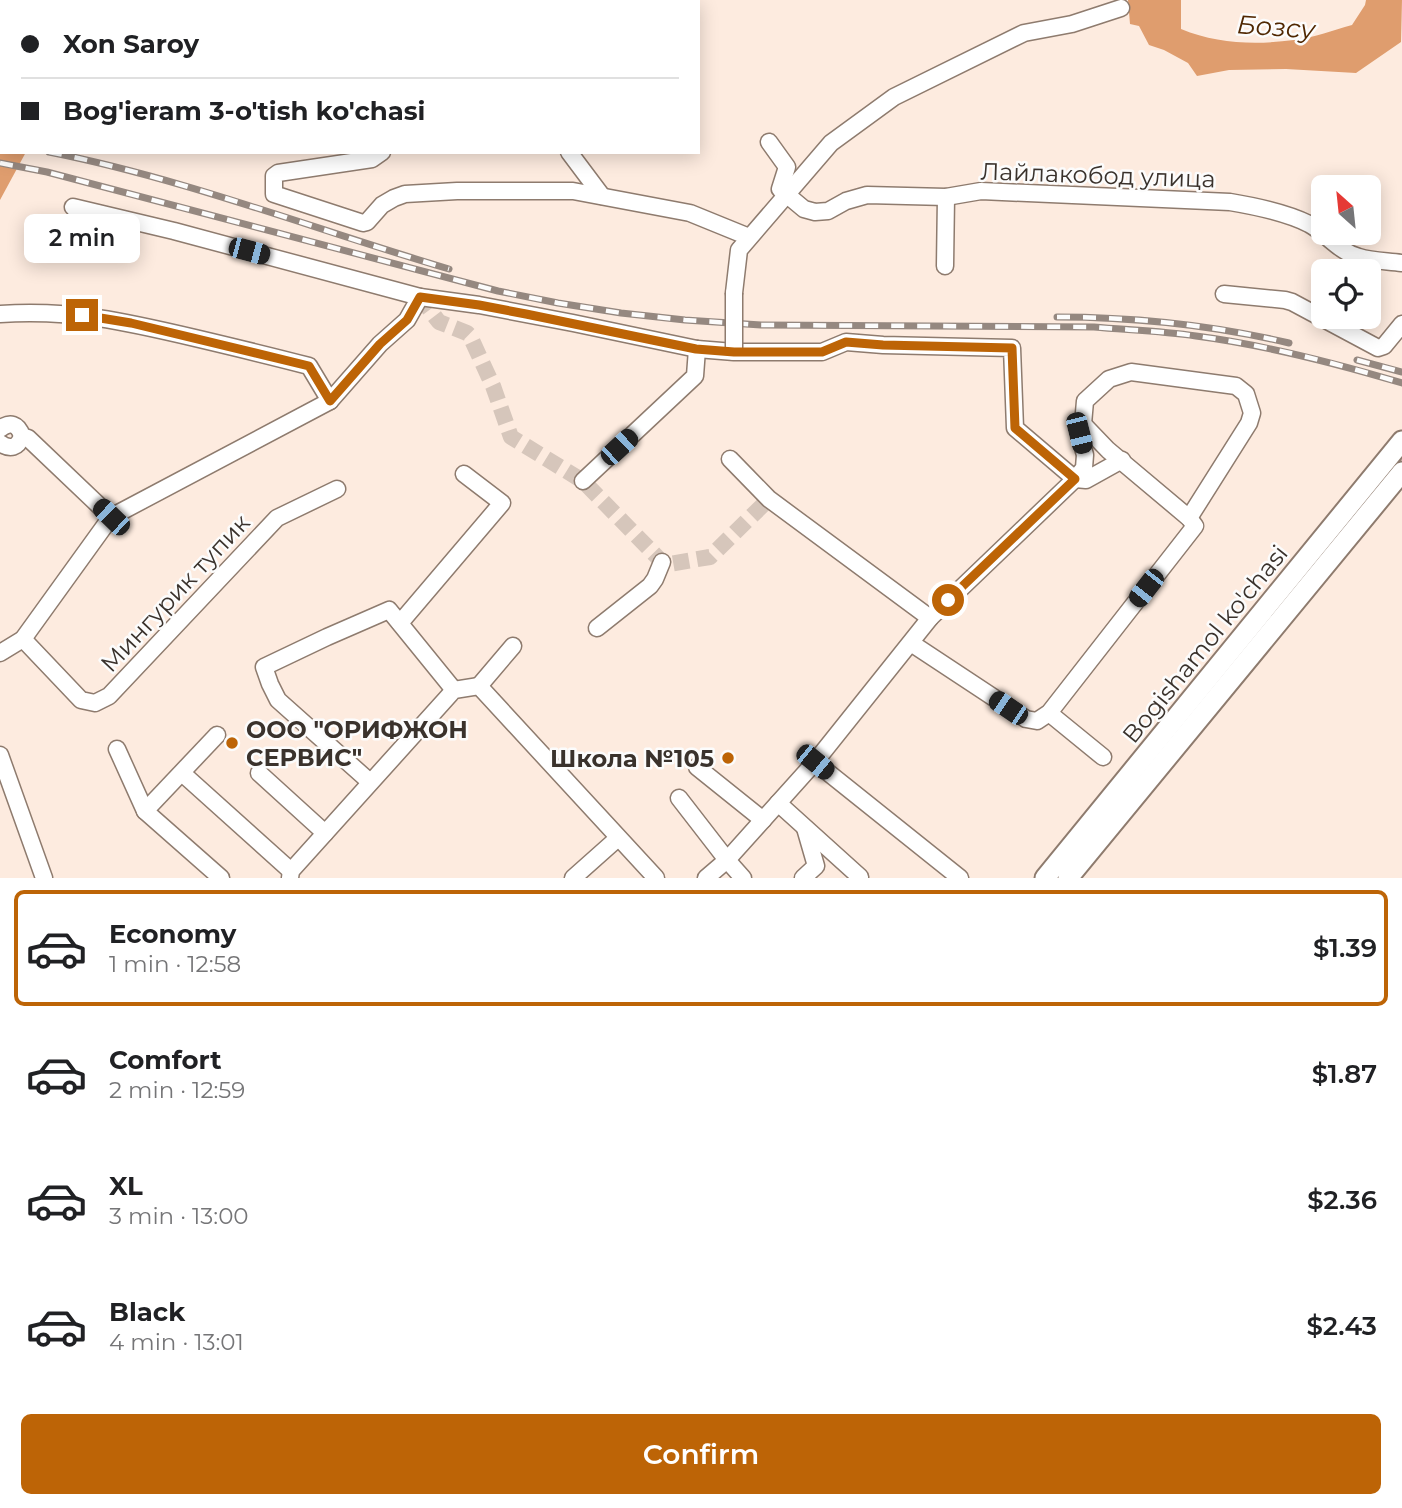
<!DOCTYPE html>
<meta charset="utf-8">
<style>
body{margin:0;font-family:Montserrat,sans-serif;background:#f6f6f6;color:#202124;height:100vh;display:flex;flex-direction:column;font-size:26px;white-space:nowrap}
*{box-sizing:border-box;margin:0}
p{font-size:23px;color:#757577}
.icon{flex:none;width:38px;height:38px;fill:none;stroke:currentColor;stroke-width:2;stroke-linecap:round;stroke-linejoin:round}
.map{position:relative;height:878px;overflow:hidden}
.panel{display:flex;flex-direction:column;background:#fff;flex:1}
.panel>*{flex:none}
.hud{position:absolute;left:0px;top:0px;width:700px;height:154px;box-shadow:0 4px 18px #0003;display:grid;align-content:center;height:154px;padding:0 21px;background:#fff}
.needle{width:46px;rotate:333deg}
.buttons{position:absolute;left:1311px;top:175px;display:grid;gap:14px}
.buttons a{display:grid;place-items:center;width:70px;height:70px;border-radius:10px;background:#fff;box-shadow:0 4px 18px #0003;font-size:35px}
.end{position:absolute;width:32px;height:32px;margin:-16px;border:9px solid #bd6406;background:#fff;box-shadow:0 0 0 4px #fff}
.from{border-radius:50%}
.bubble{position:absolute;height:49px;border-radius:10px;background:#fff;box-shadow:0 4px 18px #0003;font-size:23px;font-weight:600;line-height:49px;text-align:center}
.car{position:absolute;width:21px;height:42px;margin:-21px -10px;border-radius:9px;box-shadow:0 0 5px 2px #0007;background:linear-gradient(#222 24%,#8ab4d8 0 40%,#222 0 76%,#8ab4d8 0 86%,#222 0)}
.hud b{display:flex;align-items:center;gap:24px;height:66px;font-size:26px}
.hud b+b{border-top:2px solid #e0e0e0}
.hud i{width:18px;height:18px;background:#202124}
ul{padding:12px 0 0;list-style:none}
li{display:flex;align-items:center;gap:21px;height:116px;margin:0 14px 10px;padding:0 7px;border:4px solid transparent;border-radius:10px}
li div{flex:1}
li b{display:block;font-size:26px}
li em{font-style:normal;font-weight:600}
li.current{border-color:#bd6406}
li>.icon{width:63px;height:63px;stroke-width:1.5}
.action{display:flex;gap:14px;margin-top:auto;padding:14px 21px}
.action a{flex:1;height:80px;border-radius:10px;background:#bd6406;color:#fff;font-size:28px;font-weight:600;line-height:80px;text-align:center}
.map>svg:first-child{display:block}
</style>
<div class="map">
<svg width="1402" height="878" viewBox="0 0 1402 878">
<rect width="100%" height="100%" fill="#fdebdf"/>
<g fill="#df9d6e">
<path d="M 1128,0 L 1181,0 L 1181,29 C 1217,44 1256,45 1294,40 C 1313,38 1333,30 1352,25 L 1365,5 L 1366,0 L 1402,0 L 1401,42 L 1356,73 L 1286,69 L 1229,70 L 1197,76 L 1188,63 L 1164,50 L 1149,45 L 1139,26 L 1130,24 Z"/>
<polygon points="2,124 2,152 26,152 0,200 0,126"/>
</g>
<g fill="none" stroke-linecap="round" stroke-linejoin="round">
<polyline stroke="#d6c6bb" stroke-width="16" stroke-dasharray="16 8" stroke-linecap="butt" points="420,297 439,322 467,333 470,336 493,386 511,437 583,481 662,562 669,564 710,557 769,499"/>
<g stroke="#8e7b6e" stroke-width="19">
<g id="minor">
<polyline points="617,2 617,0"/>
<path d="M 769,142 L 787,167 L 780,189 L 804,209 L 815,212 L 828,211 L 846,201 L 867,195 L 946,197 L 981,191 L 1230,202 C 1254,206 1287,213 1309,224 C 1326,233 1339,252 1359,257 C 1372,261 1388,261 1402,263"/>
<polyline points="382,152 372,159 278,173 274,176 274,194 363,223 367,222 382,205 394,198 405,194 457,191 573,191 690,213 749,237"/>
<polyline points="569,152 602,196"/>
<polyline points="945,266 946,197"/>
<polyline points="734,293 739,250 831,143 894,97 1024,33 1072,24 1121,8"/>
<polyline points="1224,294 1285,300 1292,302 1378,348 1384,346 1402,324"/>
<polyline points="420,297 479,305 573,323 697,349 734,352 822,352 846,342 883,345 1012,348 1015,428 1075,479 1086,480 1122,460"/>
<path d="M 0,314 C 71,309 127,322 195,338 C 233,347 271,356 309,366 L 330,401"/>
<path d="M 0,429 C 10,421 18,424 22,436 L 28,438 L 111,517"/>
<path d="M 0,443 C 10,450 18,448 22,436"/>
<polyline points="730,459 769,499 930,618"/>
<polyline points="583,481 695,376 697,349"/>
<polyline points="400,623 502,503 464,474"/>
<polyline points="597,628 650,586 655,579 662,562"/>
<polyline points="23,639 81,700 95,703 109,696 277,518 337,489"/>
<polyline points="911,643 1026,719 1037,721 1049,713 1195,526 1189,518 1108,450 1083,424"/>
<polyline points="0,653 23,639 111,517 330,401 380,344 407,320 420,297 174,231 73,207"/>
<polyline points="479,686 513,646"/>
<polyline points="1049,713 1103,757"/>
<polyline points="117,749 145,811 221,878"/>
<polyline points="0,755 44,878"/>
<polyline points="815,762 960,878"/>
<polyline points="697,767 763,820"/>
<polyline points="182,773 291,871"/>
<polyline points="259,773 325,833"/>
<polyline points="370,782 278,700 270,684 264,667 327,637 389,610 454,690"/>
<polyline points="679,798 727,860 743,878"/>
<polyline points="778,803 860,877"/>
<polyline points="145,811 217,735"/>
<polyline points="290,878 291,871 454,690 479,686 656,878"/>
<polyline points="573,878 618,838"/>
<polyline points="706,878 727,860 815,762 930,618 1075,479 1084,468 1085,455 1079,433 1083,424 1085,401 1109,379 1131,372 1236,386 1246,394 1252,413 1249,423 1189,518"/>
<polyline points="803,878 816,866 805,828"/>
</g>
</g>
<g stroke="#8e7b6e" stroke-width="23">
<g id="major">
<polyline points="1045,878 1402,441"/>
<polyline points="1068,878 1402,472"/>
</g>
</g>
<use href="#minor" stroke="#fff" stroke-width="16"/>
<use href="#major" stroke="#fff" stroke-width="19"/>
<g stroke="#958880" stroke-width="7">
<g id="rail">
<polyline points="0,143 2,143"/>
<path d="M 49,152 C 186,179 316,230 449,269"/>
<path d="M 0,163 L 47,172 L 498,291 L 558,303 L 621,313 L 685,320 L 761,325 L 1094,327 C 1128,330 1162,331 1196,336 C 1266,345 1335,363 1402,383"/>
<path d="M 1057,317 C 1136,317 1212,325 1289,343"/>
<polyline points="1357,360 1402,372"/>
</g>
</g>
<use href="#rail" stroke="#fcfcfc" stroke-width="4.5" stroke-dasharray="13" stroke-linecap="butt"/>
<g stroke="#8e7b6e" stroke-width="19" stroke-linecap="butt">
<polyline id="minor-bridge" points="734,293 734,352"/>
</g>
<use href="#minor-bridge" stroke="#fff" stroke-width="16"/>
</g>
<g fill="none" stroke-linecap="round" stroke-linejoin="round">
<polyline stroke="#bd6406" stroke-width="9" points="82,315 131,323 309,366 330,401 380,344 407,320 420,297 479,305 526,314 696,349 734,352 822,352 846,342 883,345 1012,348 1015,428 1075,479 948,600"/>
</g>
<g fill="#bd6406" stroke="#fcfcfc" stroke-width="2.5">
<circle cx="232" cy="743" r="7"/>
<circle cx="728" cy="758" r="7"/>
</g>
<g text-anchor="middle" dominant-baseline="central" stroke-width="5" stroke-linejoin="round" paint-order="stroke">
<g font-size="24" fill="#3a322c" stroke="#fcfcfc">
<text transform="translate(1098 175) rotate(2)">Лайлакобод улица</text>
<text transform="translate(175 593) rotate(-47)">Мингурик тупик</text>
<text transform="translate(1205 644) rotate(-51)">Bogishamol ko'chasi</text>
</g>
<g font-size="24" font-weight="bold" fill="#3a322c" stroke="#fcfcfc" text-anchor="start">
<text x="246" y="729">ООО "ОРИФЖОН<tspan x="246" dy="28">СЕРВИС"</tspan></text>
<text x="714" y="758" text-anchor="end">Школа №105</text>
</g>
<g font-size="26" font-style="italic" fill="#502701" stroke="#fcfcfc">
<text transform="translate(1276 27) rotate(4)">Бозсу</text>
</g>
</g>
</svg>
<div class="buttons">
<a><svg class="needle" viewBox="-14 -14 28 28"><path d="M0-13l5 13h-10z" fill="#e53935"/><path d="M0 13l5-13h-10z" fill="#757577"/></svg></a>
<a><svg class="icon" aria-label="locate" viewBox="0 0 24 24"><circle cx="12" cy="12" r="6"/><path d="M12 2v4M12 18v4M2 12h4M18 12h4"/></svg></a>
</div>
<i class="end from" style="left:948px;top:600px"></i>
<i class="end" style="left:82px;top:315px"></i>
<div class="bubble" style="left:24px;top:214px;width:116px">2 min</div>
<i class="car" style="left:249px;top:251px;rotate:105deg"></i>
<i class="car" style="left:1079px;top:433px;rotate:166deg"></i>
<i class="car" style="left:619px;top:447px;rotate:47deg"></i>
<i class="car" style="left:111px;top:517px;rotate:314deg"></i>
<i class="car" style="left:1146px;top:588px;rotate:218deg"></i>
<i class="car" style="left:1008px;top:708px;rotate:304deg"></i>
<i class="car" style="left:815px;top:762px;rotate:129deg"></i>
<div class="hud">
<b><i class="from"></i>Xon Saroy</b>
<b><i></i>Bog'ieram 3-o'tish ko'chasi</b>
</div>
</div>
<section class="panel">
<ul>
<li class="current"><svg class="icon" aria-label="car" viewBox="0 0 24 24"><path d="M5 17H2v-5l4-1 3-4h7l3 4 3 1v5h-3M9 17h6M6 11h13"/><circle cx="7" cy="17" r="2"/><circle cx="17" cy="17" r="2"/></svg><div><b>Economy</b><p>1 min · 12:58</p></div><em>$1.39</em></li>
<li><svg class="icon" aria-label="car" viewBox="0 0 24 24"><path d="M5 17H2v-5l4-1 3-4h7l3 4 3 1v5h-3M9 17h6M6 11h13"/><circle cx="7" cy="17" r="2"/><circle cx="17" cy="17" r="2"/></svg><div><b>Comfort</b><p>2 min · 12:59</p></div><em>$1.87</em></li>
<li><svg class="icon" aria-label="car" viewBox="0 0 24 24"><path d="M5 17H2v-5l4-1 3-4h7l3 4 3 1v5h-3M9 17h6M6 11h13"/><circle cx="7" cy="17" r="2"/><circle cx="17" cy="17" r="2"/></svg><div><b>XL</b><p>3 min · 13:00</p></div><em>$2.36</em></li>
<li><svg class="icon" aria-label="car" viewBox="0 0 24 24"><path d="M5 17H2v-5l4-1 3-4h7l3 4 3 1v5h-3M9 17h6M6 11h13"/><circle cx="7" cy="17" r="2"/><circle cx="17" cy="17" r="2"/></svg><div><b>Black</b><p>4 min · 13:01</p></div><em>$2.43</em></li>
</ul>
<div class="action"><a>Confirm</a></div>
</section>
